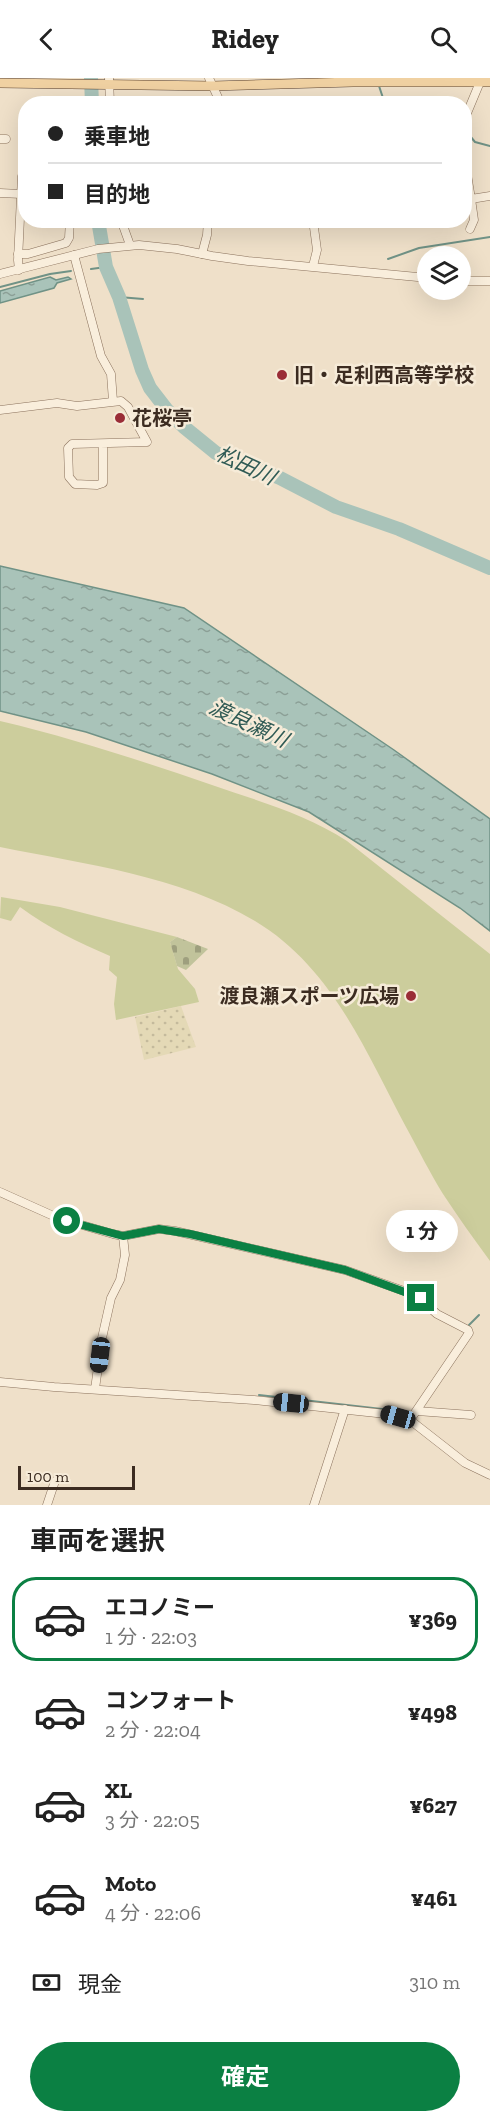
<!DOCTYPE html>
<html lang="ja">
<meta charset="utf-8">
<style>
body{margin:0;font-family:"Zilla Slab","Noto Sans JP",serif;background:#f6f6f6;color:#222;height:100vh;display:flex;flex-direction:column;font-size:22px;white-space:nowrap}
*{box-sizing:border-box;margin:0}
p{font-size:20px;color:#767676}
.icon{flex:none;width:33px;height:33px;fill:none;stroke:currentColor;stroke-width:2;stroke-linecap:round;stroke-linejoin:round}
.map{position:relative;height:1427px;overflow:hidden}
.panel{display:flex;flex-direction:column;background:#fff;flex:1}
.panel>*{flex:none}
.guide{position:absolute;left:18px;top:18px;width:454px;height:132px;border-radius:24px;box-shadow:0 6px 24px #0002;display:grid;align-content:center;height:132px;padding:0 30px;background:#fff}
.controls{position:absolute;left:417px;top:168px;display:grid;gap:12px}
.controls a{display:grid;place-items:center;width:54px;height:54px;border-radius:50%;background:#fff;box-shadow:0 6px 24px #0002;font-size:30px}
.scale{position:absolute;left:18px;bottom:15px;width:117px;box-sizing:border-box;padding-left:6px;border:3px solid #3c2c21;border-top:0;font-size:16px;line-height:21px;white-space:nowrap;color:#3c2c21;-webkit-text-stroke:4px #f6ebd8;paint-order:stroke}
.end{position:absolute;width:27px;height:27px;margin:-14px;border:8px solid #0b8043;background:#fff;box-shadow:0 0 0 3px #fff}
.from{border-radius:50%}
.bubble{position:absolute;height:42px;border-radius:21px;background:#fff;box-shadow:0 6px 24px #0002;font-size:20px;font-weight:700;line-height:42px;text-align:center}
.car{position:absolute;width:18px;height:36px;margin:-18px -9px;border-radius:8px;box-shadow:0 0 4px 2px #0007;background:linear-gradient(#222 24%,#8ab4d8 0 40%,#222 0 76%,#8ab4d8 0 86%,#222 0)}
.guide b{display:flex;align-items:center;gap:21px;height:57px;font-size:22px}
.guide b+b{border-top:2px solid #e0e0e0}
.guide i{width:15px;height:15px;background:#222}
ul{padding:0;list-style:none}
li{display:flex;align-items:center;gap:18px;height:84px;margin:0 12px 9px;padding:0 18px;border:3px solid transparent;border-radius:24px}
li div{flex:1}
li b{display:block;font-size:22px}
li em{font-style:normal;font-weight:700}
li.current{border-color:#0b8043}
li>.icon{width:54px;height:54px;stroke-width:1.5}
h2{padding:0 30px;font-size:27px;line-height:72px}
.pay{display:flex;align-items:center;gap:15px;height:66px;padding:0 30px;font-size:22px}
.pay p{margin-inline-start:auto}
.button{display:flex;gap:12px;margin-top:auto;padding:12px 30px}
.button a{flex:1;height:69px;border-radius:36px;background:#0b8043;color:#fff;font-size:24px;font-weight:700;line-height:69px;text-align:center}
header{display:flex;justify-content:space-between;align-items:center;height:78px;padding:0 30px;background:#fff;font-size:27px;font-weight:700}
.map>svg:first-child{display:block}
</style>
<header><svg class="icon" aria-label="back" viewBox="0 0 24 24"><path d="M15 5l-7 7 7 7"/></svg>Ridey<svg class="icon" aria-label="search" viewBox="0 0 24 24"><circle cx="10" cy="10" r="6"/><path d="M15 15l6 6"/></svg></header>
<div class="map">
<svg width="490" height="1427" viewBox="0 0 490 1427">
<defs>
<pattern id="farmland-dots" width="8" height="8" patternUnits="userSpaceOnUse" patternTransform="scale(1.5)"><rect width="8" height="8" fill="#e4d9b6"/><path d="M2 2h.1M6 6h.1" fill="none" stroke="#c4ba9c" stroke-width="1.8" stroke-linecap="round"/></pattern>
<pattern id="cemetery-stones" width="16" height="16" patternUnits="userSpaceOnUse" patternTransform="scale(1.5)"><rect width="16" height="16" fill="#c1c39b"/><path d="M2 7V4a2 2 0 0 1 4 0v3zM10 15v-3a2 2 0 0 1 4 0v3z" fill="#9e9f7e"/></pattern>
<pattern id="water-ripples" width="26" height="14" patternUnits="userSpaceOnUse" patternTransform="scale(1.5)"><rect width="26" height="14" fill="#a9c3b9"/><path d="M2 4q2-2 4 0t4 0M15 11q2-2 4 0t4 0" fill="none" stroke="#8b9f96"/></pattern>
</defs>
<rect width="100%" height="100%" fill="#efe0c9"/>
<polygon fill="url(#farmland-dots)" points="181,928 196,969 144,982 135,939"/>
<g fill="#cccd9c">
<path d="M 0,643 C 72,660 142,683 212,707 C 258,723 306,736 347,763 L 490,876 L 490,1183 C 474,1161 458,1139 443,1116 C 430,1095 418,1071 406,1049 C 366,974 332,889 255,843 C 180,798 85,786 0,769 Z"/>
<path d="M 1,819 L 60,829 L 177,859 L 170,864 L 178,891 L 195,911 L 199,924 L 116,942 L 114,926 L 117,899 L 109,892 L 110,878 C 78,864 48,850 20,829 L 11,843 L 0,840 Z"/>
</g>
<polygon fill="url(#cemetery-stones)" points="177,859 208,871 186,892 177,888 170,864"/>
<g fill="url(#water-ripples)" stroke="#709286" stroke-width="1.5">
<polygon points="50,199 56,202 68,199 71,201 57,205 54,210 0,225 0,213"/>
<polygon points="0,488 184,530 394,672 490,741 490,853 460,830 309,734 212,696 86,654 0,633"/>
</g>
<g fill="none" stroke-linecap="round" stroke-linejoin="round">
<g stroke="#709286" stroke-width="2">
<polyline points="379,8 385,26"/>
<polyline points="465,52 475,64 490,68"/>
<polyline points="388,181 419,170 490,159"/>
<polyline points="91,191 106,189"/>
<polyline points="0,209 50,196 71,193"/>
<polyline points="119,219 143,221"/>
<polyline points="469,1247 479,1237"/>
<polyline points="259,1317 408,1334"/>
</g>
<g stroke="#a9c3b9" stroke-width="14">
<polyline points="91,0 92,26"/>
<polyline points="98,142 106,189 119,219 142,292 150,310 167,332 184,349 216,375 280,400 336,429 399,451 490,490"/>
</g>
<g stroke="#8b725d" stroke-width="9">
<g id="minor">
<polyline points="109,0 110,26"/>
<polyline points="209,0 221,26"/>
<polyline points="465,40 480,4"/>
<polyline points="0,61 6,61"/>
<polyline points="465,84 471,121 490,118"/>
<polyline points="0,115 21,116"/>
<polyline points="121,142 130,167"/>
<polyline points="313,142 317,172 313,188"/>
<polyline points="470,151 474,142 471,121"/>
<polyline points="18,176 28,176 66,165 69,160 70,142"/>
<polyline points="202,176 207,157 208,142"/>
<polyline points="74,177 101,278 111,296 113,323"/>
<polyline points="19,192 18,182 22,98 26,96"/>
<polyline points="0,196 98,171 139,167 177,171 212,178 248,183 428,200"/>
<polyline points="460,203 490,203"/>
<polyline points="0,332 57,325 77,328 121,323 128,329 147,364 72,366 68,370 69,399 75,406 97,407 103,405 103,366"/>
<polyline points="0,1114 58,1140 113,1156 123,1158 159,1151 175,1153 345,1192 415,1217 437,1236 468,1252 469,1255 410,1342"/>
<polyline points="0,1304 54,1309 254,1322 386,1336 410,1342 465,1385 490,1397"/>
<polyline points="95,1311 102,1260 111,1220 120,1202 125,1177 123,1158"/>
<polyline points="417,1333 471,1337"/>
<polyline points="47,1427 55,1403"/>
<polyline points="314,1427 345,1331"/>
</g>
</g>
<g stroke="#594131" stroke-width="10">
<polyline id="major" points="0,5 212,8 353,4 490,4"/>
</g>
<use href="#minor" stroke="#f9eedc" stroke-width="8"/>
<use href="#major" stroke="#f0d1a2" stroke-width="9"/>
</g>
<g fill="none" stroke-linecap="round" stroke-linejoin="round">
<polyline stroke="#0b8043" stroke-width="8" points="67,1143 123,1158 159,1151 190,1156 345,1192 421,1220"/>
</g>
<g fill="#9a2d37" stroke="#f6ebd8" stroke-width="2">
<circle cx="282" cy="297" r="6"/>
<circle cx="120" cy="340" r="6"/>
<circle cx="411" cy="918" r="6"/>
</g>
<g text-anchor="middle" dominant-baseline="central" stroke-width="5" stroke-linejoin="round" paint-order="stroke">
<g font-size="20" font-weight="bold" fill="#3c2c21" stroke="#f6ebd8" text-anchor="start">
<text x="294" y="297">旧・足利西高等学校</text>
<text x="132" y="340">花桜亭</text>
<text x="399" y="918" text-anchor="end">渡良瀬スポーツ広場</text>
</g>
<g font-size="21" font-style="italic" fill="#305b55" stroke="#f6ebd8">
<text transform="translate(246 387) rotate(25)">松田川</text>
<text transform="translate(249 645) rotate(25)">渡良瀬川</text>
</g>
</g>
</svg>
<div class="controls">
<a><svg class="icon" aria-label="layers" viewBox="0 0 24 24"><path d="M12 4l9 5-9 5-9-5zM3 14l9 5 9-5"/></svg></a>
</div>
<div class="scale">100 m</div>
<i class="end from" style="left:67px;top:1143px"></i>
<i class="end" style="left:421px;top:1220px"></i>
<div class="bubble" style="left:386px;top:1132px;width:72px">1 分</div>
<i class="car" style="left:100px;top:1277px;rotate:187deg"></i>
<i class="car" style="left:291px;top:1325px;rotate:276deg"></i>
<i class="car" style="left:398px;top:1339px;rotate:286deg"></i>
<div class="guide">
<b><i class="from"></i>乗車地</b>
<b><i></i>目的地</b>
</div>
</div>
<section class="panel">
<h2>車両を選択</h2>
<ul>
<li class="current"><svg class="icon" aria-label="car" viewBox="0 0 24 24"><path d="M5 17H2v-5l4-1 3-4h7l3 4 3 1v5h-3M9 17h6M6 11h13"/><circle cx="7" cy="17" r="2"/><circle cx="17" cy="17" r="2"/></svg><div><b>エコノミー</b><p>1 分 · 22:03</p></div><em>¥369</em></li>
<li><svg class="icon" aria-label="car" viewBox="0 0 24 24"><path d="M5 17H2v-5l4-1 3-4h7l3 4 3 1v5h-3M9 17h6M6 11h13"/><circle cx="7" cy="17" r="2"/><circle cx="17" cy="17" r="2"/></svg><div><b>コンフォート</b><p>2 分 · 22:04</p></div><em>¥498</em></li>
<li><svg class="icon" aria-label="car" viewBox="0 0 24 24"><path d="M5 17H2v-5l4-1 3-4h7l3 4 3 1v5h-3M9 17h6M6 11h13"/><circle cx="7" cy="17" r="2"/><circle cx="17" cy="17" r="2"/></svg><div><b>XL</b><p>3 分 · 22:05</p></div><em>¥627</em></li>
<li><svg class="icon" aria-label="car" viewBox="0 0 24 24"><path d="M5 17H2v-5l4-1 3-4h7l3 4 3 1v5h-3M9 17h6M6 11h13"/><circle cx="7" cy="17" r="2"/><circle cx="17" cy="17" r="2"/></svg><div><b>Moto</b><p>4 分 · 22:06</p></div><em>¥461</em></li>
</ul>
<div class="pay"><svg class="icon" aria-label="cash" viewBox="0 0 24 24"><path d="M3 7h18v10H3z"/><circle cx="12" cy="12" r="2"/></svg>現金<p>310 m</p></div>
<div class="button"><a>確定</a></div>
</section>
